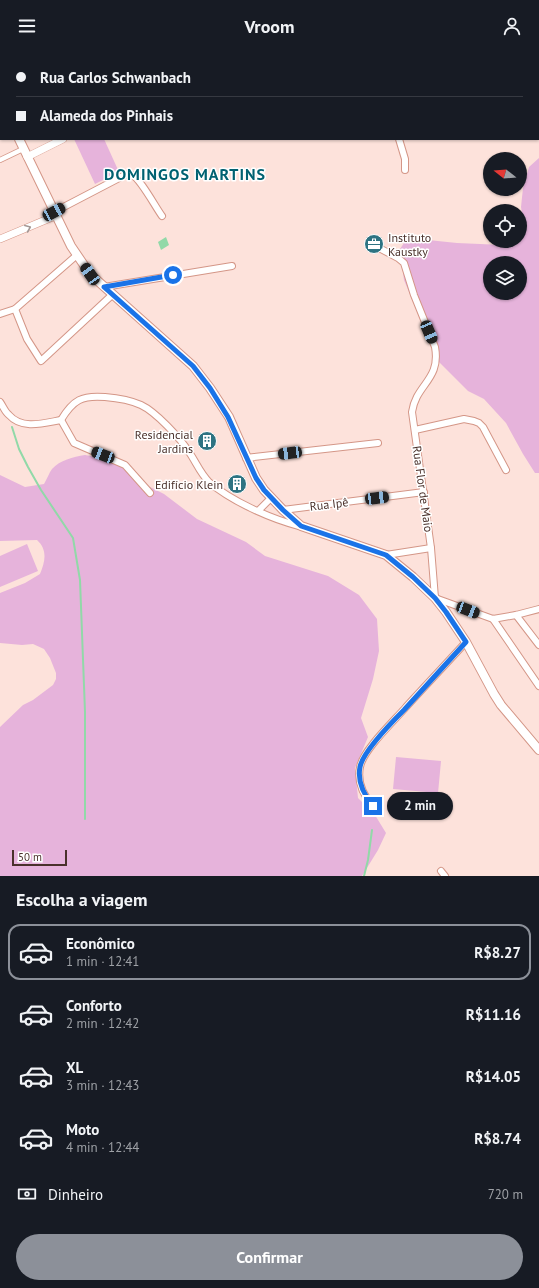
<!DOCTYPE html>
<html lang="pt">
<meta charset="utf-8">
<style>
body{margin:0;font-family:"PT Sans",sans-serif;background:#20242c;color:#f1f3f6;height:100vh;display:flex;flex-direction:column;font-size:15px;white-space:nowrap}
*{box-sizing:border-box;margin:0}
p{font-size:13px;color:#9ea1a6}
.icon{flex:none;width:22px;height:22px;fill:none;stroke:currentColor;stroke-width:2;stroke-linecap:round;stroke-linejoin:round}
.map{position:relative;height:824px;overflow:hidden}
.sheet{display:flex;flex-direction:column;background:#171b24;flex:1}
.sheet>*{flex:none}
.hud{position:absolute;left:0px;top:0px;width:539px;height:88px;box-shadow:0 1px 3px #0004;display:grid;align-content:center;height:88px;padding:0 16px;background:#171b24}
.needle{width:26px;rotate:287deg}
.fabs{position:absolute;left:483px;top:100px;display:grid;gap:8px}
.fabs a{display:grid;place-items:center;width:44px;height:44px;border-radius:50%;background:#171b24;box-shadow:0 1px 3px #0004;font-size:20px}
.scale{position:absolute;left:12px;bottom:10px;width:55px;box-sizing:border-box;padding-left:4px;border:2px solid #4a312b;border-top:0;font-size:11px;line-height:14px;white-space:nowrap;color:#4a312b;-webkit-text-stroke:3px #fff;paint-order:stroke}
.end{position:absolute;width:18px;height:18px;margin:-9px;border:5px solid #1a73e8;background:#fff;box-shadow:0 0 0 2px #fff}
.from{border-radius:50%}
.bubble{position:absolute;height:28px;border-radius:14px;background:#171b24;box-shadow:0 1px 3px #0004;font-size:13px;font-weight:600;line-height:28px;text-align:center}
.car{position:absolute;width:12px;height:24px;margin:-12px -6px;border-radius:5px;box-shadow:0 0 3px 1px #0007;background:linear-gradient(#222 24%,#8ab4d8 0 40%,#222 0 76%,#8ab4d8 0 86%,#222 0)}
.hud b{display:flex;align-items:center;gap:14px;height:38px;font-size:15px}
.hud b+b{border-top:1px solid #363941}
.hud i{width:10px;height:10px;background:#f1f3f6}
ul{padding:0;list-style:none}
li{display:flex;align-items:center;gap:12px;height:56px;margin:0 8px 6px;padding:0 8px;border:2px solid transparent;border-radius:12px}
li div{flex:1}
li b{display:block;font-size:15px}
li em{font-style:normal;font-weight:600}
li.on{border-color:#8c9099}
li>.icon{width:36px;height:36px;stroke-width:1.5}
h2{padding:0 16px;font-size:18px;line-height:48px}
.pay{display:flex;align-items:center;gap:10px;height:44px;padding:0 16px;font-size:15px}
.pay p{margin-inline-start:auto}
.primary-button{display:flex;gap:8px;margin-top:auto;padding:8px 16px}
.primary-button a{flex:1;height:46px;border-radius:24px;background:#8c9099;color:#fff;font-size:16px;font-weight:600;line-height:46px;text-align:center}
header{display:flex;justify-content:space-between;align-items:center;height:52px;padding:0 16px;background:#171b24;font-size:18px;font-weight:600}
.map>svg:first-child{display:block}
</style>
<header><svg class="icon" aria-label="menu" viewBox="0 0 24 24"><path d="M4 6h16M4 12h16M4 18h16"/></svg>Vroom<svg class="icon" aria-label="person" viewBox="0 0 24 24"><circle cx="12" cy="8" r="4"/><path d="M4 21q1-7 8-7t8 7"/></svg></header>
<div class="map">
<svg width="539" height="824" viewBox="0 0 539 824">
<rect width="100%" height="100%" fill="#fde2db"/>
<g fill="#e6b3db" fill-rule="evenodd">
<polygon points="74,87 104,87 119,120 95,132"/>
<path d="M 539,106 L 539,421 L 535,421 L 523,402 L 506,371 L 484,347 L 468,339 L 437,308 L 404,228 L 400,197 L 404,191 L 428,188 L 457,191 L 503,193 L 512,189 L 520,189 L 523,166 L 521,155 L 523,136 L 529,115 ZM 490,211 L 520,211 L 520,241 L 490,241 Z"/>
<path d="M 85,403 L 112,408 L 128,413 L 136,420 L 148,434 L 164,442 L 197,467 L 246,490 L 265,504 L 328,524 L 359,543 L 377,567 L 379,599 L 373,627 L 361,666 L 368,685 L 355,716 L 358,746 L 375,763 L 386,781 L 378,798 L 362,824 L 0,824 L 0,675 L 23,653 L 33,648 L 53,633 L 56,627 L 56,621 L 50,606 L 44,597 L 33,592 L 22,593 L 0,591 L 0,541 L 25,531 L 40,522 C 45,510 48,498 37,488 L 0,489 L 0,423 L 25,435 L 44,432 C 47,427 49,421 52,417 C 60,408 73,405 85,403 Z"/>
<polygon points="27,492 38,519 0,535 0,504"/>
<polygon points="396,705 441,709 438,741 393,737"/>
</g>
<polygon fill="#91d9a8" points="166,185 169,193 161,198 158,190"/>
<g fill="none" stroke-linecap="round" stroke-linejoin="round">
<g stroke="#91d9a8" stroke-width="2">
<polyline points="12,375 19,397 28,415 41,438 73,486 80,528 85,660 85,767"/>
<polyline points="364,824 368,808 372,778"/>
</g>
<g stroke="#d49687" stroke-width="6">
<polyline id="pedestrian" points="0,108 23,97"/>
</g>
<g stroke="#d49687" stroke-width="8">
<g id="minor">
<polyline points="538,19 539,19"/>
<polyline points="399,87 405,107 405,118"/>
<path d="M 54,160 L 123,124 C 126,122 129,121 132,123 C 140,126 156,156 162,164"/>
<path d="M 381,197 L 398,206 L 404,211 L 414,243 L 435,295 C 441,328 416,332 412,360 L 431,496 L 435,546 L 493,567 L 516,563 L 539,557"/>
<polyline points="104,235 232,214"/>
<polyline points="15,257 27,287 41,309 112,243"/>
<polyline points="0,262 15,257 77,203"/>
<path d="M 0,350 C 3,354 5,360 9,363 C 22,378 44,371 61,368"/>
<path d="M 61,368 C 73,348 82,343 105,345 C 117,346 130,348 141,353 C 156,360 180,386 189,400 C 196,410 200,421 209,430 C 231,449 271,467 299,474"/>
<polyline points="61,368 74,391 125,413 150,441"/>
<polyline points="415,378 464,367 474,369 479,371 483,375 506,418"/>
<polyline points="246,406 378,391"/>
<polyline points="283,458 424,440"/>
<polyline points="258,459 271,446"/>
<polyline points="386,503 431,496"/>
<polyline points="516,563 539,593"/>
<polyline points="493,567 539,634"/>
<path d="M 373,754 C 363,743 357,730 360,715 C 363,698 394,669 406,655 C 426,633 446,612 466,590"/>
<polyline points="441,819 445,824"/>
</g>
</g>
<g stroke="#d49687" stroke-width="8">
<g id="tertiary">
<polyline points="396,1 399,0"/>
<polyline points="27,105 63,87"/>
<polyline points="0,187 55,164"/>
</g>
</g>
<g stroke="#d49687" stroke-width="10">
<g id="secondary">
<polyline points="93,1 95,0"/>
<polyline points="0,50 1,52"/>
<polyline points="19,87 71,194 90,222 193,314 210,336 229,365 256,426 264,438 283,458 301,474 386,503 413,525 435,546 446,560 466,590 494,642 501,653 539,698"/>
</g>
</g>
<use href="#pedestrian" stroke="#fff" stroke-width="4.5"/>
<use href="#minor" stroke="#fff" stroke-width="6"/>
<use href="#tertiary" stroke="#fff" stroke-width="7"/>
<use href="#secondary" stroke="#fff" stroke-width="8"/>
</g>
<defs><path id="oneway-chevron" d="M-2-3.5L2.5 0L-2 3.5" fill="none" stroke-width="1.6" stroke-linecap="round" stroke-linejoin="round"/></defs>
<use stroke="#a49895" href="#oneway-chevron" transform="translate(28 176) rotate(-23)"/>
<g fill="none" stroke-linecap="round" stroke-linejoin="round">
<path stroke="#1a73e8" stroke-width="5" d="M 173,223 L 104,235 L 193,314 L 210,336 L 228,365 L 256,426 L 264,438 L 283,458 L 301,474 L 386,503 L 413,525 L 435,546 L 446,560 L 466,590 C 445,613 425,635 404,658 C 392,670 363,699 360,715 C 357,730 364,743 373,754"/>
</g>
<defs>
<g id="office-disc" transform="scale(1)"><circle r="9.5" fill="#2e7382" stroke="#fff"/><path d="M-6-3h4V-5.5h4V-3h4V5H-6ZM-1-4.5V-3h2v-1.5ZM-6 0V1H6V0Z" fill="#fff"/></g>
<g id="building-disc" transform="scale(1)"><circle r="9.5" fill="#2e7382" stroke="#fff"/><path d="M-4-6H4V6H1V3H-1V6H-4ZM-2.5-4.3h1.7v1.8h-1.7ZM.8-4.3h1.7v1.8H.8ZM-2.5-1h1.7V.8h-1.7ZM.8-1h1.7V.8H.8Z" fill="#fff"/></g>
</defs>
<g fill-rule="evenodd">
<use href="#office-disc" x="374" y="192"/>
<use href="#building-disc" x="207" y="389"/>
<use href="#building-disc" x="237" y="432"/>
</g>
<g text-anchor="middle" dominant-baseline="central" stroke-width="3" stroke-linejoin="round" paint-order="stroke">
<g font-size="12" fill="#4a312b" stroke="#fff" text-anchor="end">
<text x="388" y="185" text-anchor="start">Instituto<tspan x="388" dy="14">Kaustky</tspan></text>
<text x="193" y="382">Residencial<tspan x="193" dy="14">Jardins</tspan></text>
<text x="223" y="432">Edifício Klein</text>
</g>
<g font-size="12" fill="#4a312b" stroke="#fff">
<text transform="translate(423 437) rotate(82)">Rua Flor de Maio</text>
<text transform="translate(329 452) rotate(-7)">Rua Ipê</text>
</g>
<g font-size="16" font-weight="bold" letter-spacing="1" fill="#006171" stroke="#fff">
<text x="185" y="122">DOMINGOS MARTINS</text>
</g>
</g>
</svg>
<div class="fabs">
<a><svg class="needle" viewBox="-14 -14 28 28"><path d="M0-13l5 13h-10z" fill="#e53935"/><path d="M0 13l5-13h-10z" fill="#9ea1a6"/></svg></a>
<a><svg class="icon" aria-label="locate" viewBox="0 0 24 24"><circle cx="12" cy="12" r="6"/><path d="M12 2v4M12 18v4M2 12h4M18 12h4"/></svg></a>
<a><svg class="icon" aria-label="layers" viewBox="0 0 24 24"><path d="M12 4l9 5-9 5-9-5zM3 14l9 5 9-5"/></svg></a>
</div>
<div class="scale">50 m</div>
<i class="end from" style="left:173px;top:223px"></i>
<i class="end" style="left:373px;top:754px"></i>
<div class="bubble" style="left:387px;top:740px;width:66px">2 min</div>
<i class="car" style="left:54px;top:160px;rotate:62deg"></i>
<i class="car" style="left:90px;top:222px;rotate:325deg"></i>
<i class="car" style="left:429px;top:280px;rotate:157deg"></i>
<i class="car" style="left:290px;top:401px;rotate:263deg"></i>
<i class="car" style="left:103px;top:403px;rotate:291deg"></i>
<i class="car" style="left:377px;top:446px;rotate:83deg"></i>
<i class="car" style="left:468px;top:558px;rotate:111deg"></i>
<div class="hud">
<b><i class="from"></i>Rua Carlos Schwanbach</b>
<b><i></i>Alameda dos Pinhais</b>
</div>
</div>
<section class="sheet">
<h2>Escolha a viagem</h2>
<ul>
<li class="on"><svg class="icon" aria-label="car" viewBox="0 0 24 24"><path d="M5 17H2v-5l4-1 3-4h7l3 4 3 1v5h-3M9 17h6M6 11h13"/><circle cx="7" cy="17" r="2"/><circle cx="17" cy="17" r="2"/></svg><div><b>Econômico</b><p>1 min · 12:41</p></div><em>R$8.27</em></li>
<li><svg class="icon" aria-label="car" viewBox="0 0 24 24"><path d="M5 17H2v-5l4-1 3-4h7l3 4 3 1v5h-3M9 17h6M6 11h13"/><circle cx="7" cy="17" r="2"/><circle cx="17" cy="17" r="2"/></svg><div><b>Conforto</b><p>2 min · 12:42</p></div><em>R$11.16</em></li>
<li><svg class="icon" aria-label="car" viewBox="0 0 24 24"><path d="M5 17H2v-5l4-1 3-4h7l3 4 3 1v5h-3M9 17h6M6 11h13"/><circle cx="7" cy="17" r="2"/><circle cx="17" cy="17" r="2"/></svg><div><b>XL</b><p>3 min · 12:43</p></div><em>R$14.05</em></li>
<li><svg class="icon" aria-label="car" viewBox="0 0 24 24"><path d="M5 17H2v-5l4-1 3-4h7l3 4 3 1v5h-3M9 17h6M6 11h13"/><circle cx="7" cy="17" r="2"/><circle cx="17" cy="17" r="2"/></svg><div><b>Moto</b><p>4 min · 12:44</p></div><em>R$8.74</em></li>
</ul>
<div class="pay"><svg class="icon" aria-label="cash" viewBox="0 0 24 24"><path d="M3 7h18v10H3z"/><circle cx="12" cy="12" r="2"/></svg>Dinheiro<p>720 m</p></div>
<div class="primary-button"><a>Confirmar</a></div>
</section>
